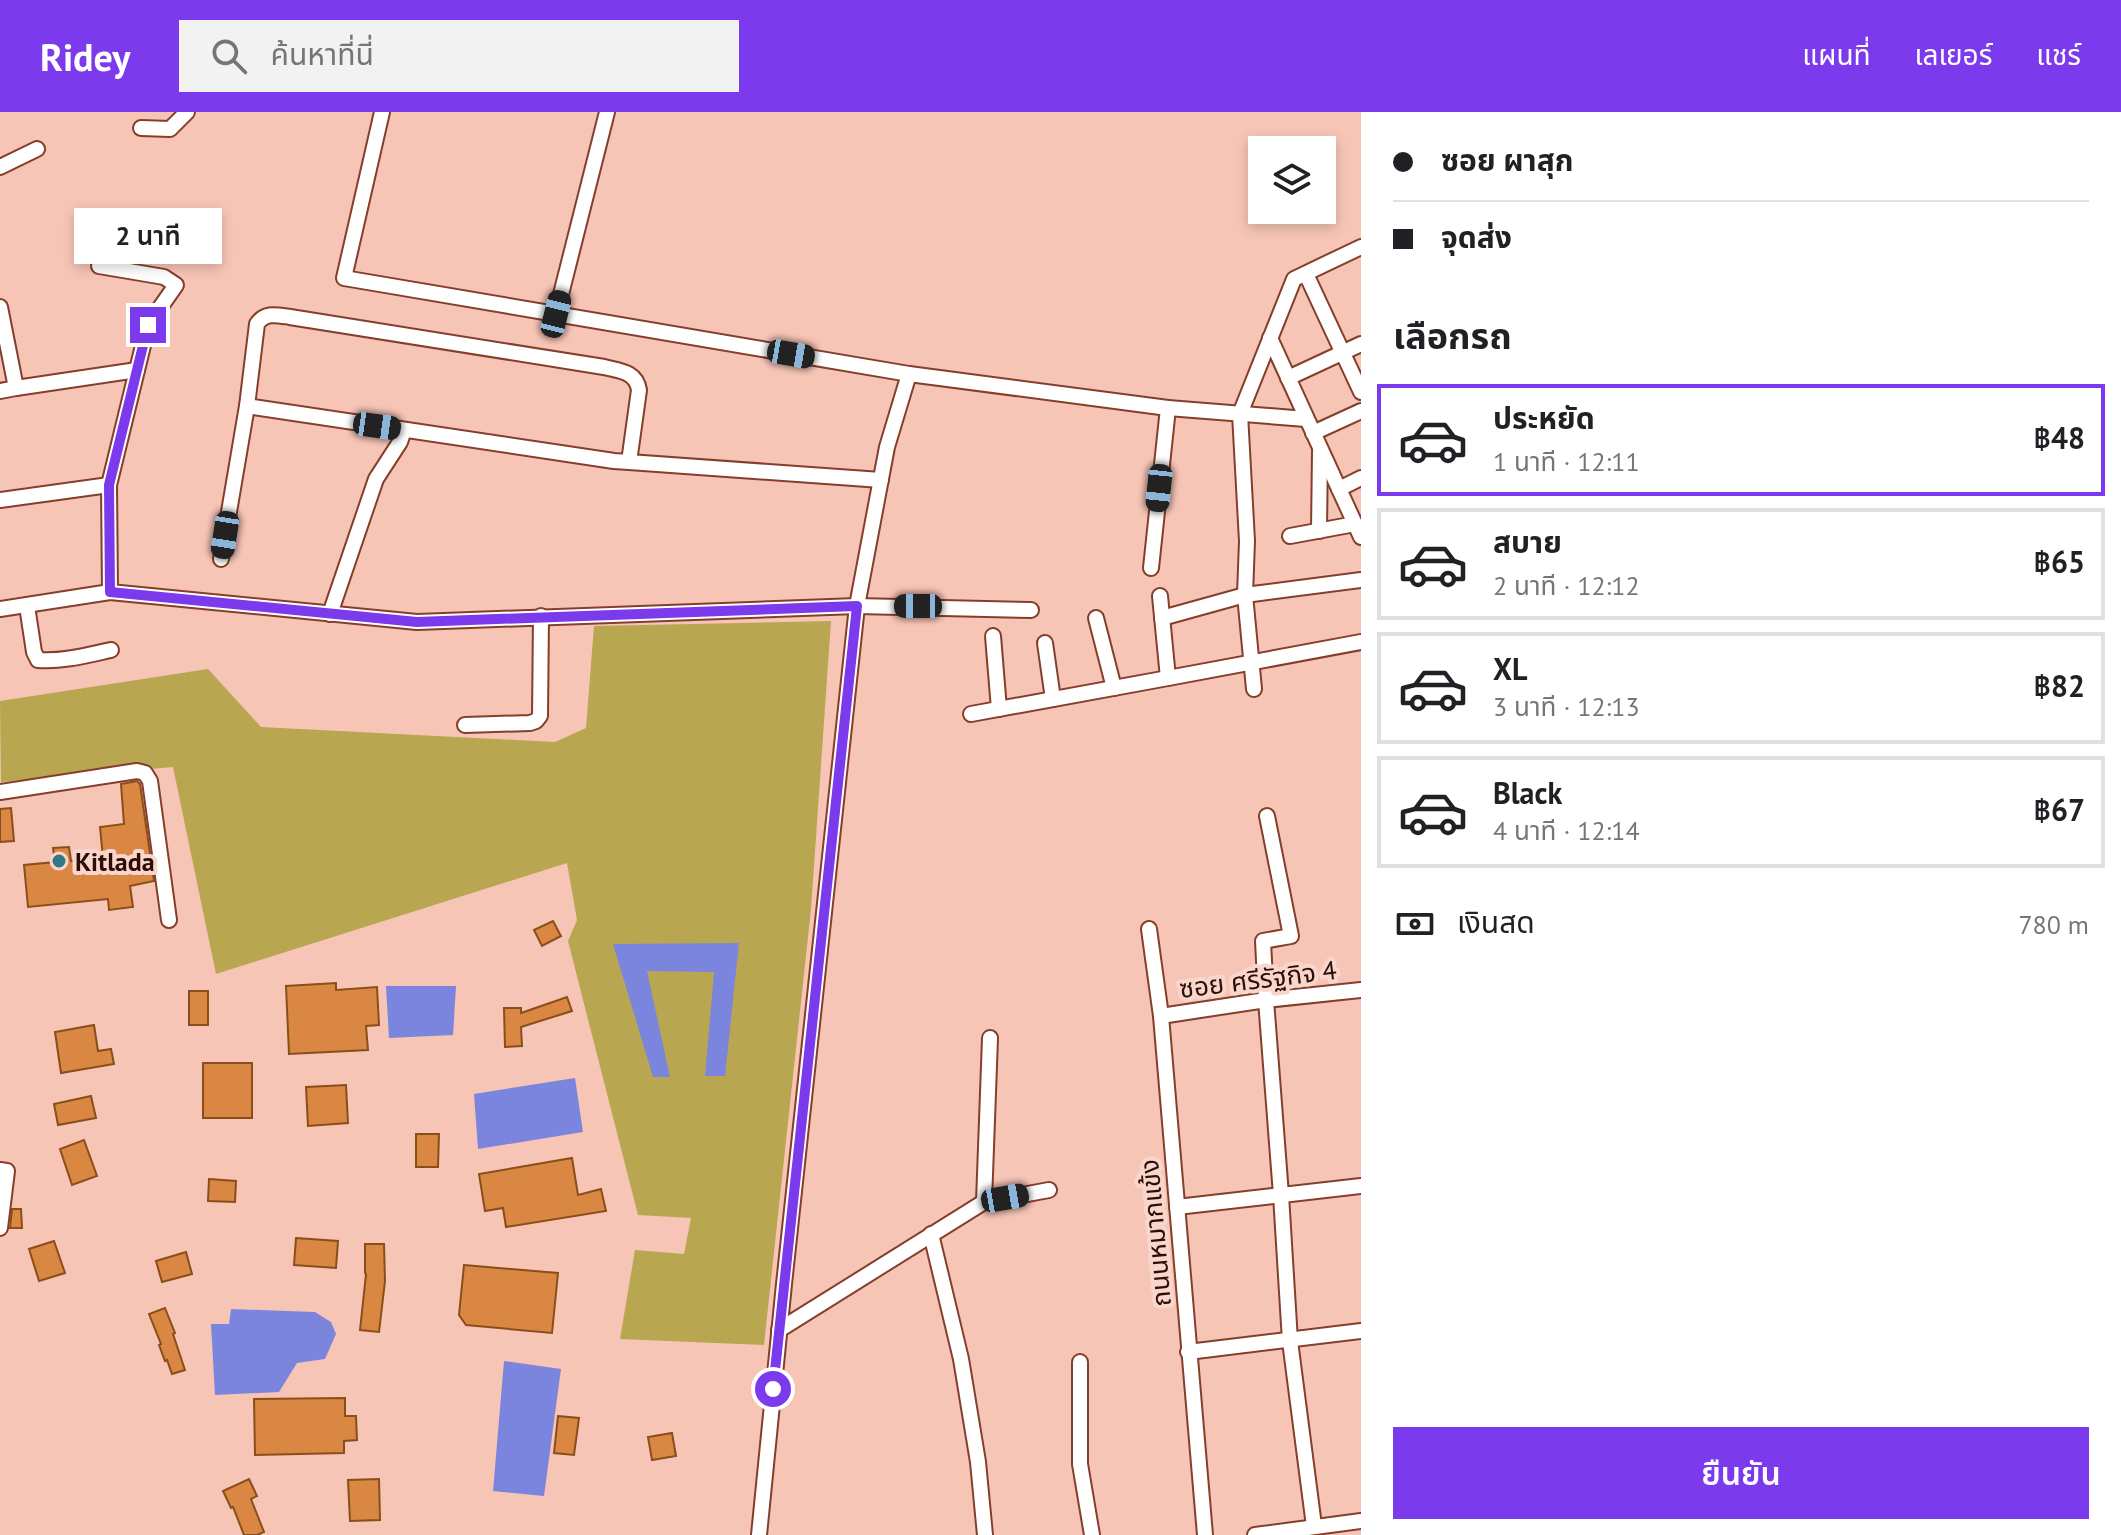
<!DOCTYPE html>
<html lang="th">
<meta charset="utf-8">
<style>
body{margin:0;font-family:"PT Sans","Noto Sans Thai",sans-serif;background:#f2f2f2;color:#202124;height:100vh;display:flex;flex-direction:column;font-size:30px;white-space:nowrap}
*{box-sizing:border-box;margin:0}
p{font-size:26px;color:#757577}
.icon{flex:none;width:44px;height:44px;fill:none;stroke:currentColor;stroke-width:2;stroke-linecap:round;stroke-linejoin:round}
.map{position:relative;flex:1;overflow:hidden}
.panel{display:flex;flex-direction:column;background:#fff;width:760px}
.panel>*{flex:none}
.top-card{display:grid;align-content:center;height:176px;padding:0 32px;background:#fff}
.controls{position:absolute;left:1248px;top:24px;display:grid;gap:16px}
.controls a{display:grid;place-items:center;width:88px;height:88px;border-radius:0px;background:#fff;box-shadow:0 4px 12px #0003;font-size:40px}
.end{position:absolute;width:36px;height:36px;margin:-18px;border:10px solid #7c3aed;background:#fff;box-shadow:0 0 0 4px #fff}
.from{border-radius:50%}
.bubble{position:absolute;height:56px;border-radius:0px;background:#fff;box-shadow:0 4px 12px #0003;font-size:26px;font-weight:600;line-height:56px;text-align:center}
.car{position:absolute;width:24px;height:48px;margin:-24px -12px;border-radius:10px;box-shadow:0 0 6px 2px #0007;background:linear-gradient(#222 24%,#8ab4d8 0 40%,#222 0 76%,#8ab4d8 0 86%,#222 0)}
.top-card b{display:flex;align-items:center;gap:28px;height:76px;font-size:30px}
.top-card b+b{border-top:2px solid #e0e0e0}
.top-card i{width:20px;height:20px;background:#202124}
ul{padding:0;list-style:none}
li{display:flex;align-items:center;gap:24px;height:112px;margin:0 16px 12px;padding:0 16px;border:4px solid #e0e0e0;border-radius:0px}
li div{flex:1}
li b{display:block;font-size:30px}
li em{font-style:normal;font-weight:600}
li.selected{border-color:#7c3aed}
li>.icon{width:72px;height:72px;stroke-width:1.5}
h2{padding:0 32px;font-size:36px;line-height:96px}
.pay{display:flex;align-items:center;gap:20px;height:88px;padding:0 32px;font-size:30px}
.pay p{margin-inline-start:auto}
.action{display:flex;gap:16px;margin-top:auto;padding:16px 32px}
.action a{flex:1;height:92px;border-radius:0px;background:#7c3aed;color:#fff;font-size:32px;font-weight:600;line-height:92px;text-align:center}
header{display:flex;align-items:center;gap:48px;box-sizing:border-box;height:112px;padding:0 40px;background:#7c3aed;color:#fff}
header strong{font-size:38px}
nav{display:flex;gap:44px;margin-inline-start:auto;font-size:28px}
.search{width:560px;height:72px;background:#f2f2f2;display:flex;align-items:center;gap:20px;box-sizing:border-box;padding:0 28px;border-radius:0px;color:#757577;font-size:30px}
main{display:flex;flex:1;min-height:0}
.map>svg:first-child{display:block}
</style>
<header>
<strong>Ridey</strong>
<div class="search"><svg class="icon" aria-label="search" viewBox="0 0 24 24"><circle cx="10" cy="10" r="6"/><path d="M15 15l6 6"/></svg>ค้นหาที่นี่</div>
<nav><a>แผนที่</a><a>เลเยอร์</a><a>แชร์</a></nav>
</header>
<main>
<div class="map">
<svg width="1361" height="1423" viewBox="0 0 1361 1423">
<rect width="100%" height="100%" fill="#f7c5b6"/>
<polygon fill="#b8a651" points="831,509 811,797 764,1233 620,1227 635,1138 684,1142 691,1106 638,1103 568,829 577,808 567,751 216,862 173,655 1,670 0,589 208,557 261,615 555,630 586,616 594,514"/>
<g fill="#7c85de">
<polygon points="739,831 725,964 705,964 714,860 647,859 670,965 653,965 613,832"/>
<polygon points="456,874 453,923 389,926 386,874"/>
<polygon points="575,966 583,1020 478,1037 474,982"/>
<polygon points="231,1197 315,1200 331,1210 336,1222 325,1247 297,1251 279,1280 215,1283 211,1212 229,1212"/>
<polygon points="504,1249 561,1257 544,1384 493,1379"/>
</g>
<g fill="#da8743" stroke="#894e19" stroke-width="2">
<polygon points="137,669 140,672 154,769 130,774 133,795 109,798 108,787 28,795 24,753 55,750 53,736 69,735 71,749 103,746 100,715 124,712 121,672"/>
<polygon points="11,696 14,729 0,730 0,697"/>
<polygon points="553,809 561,824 542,834 534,818"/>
<polygon points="336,871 336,878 377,875 379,913 366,914 368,938 289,942 286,874"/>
<rect x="189" y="879" width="19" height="34"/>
<polygon points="567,885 572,899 521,915 522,934 505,935 504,896 521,896 521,901"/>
<polygon points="94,913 98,939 111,937 114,952 61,961 55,920"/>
<rect x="203" y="951" width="49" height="55"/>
<polygon points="346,973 348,1011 308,1014 306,975"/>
<polygon points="91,984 96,1006 58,1013 54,992"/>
<polygon points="416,1022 439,1022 438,1055 416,1055"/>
<polygon points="84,1028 97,1064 72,1073 60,1037"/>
<polygon points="572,1046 578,1083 601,1077 606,1099 506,1115 503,1096 485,1099 479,1062"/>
<polygon points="209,1067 236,1069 235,1090 208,1089"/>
<polygon points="12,1097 21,1097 22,1116 10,1116"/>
<polygon points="296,1126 338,1129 336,1156 294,1153"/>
<polygon points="54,1129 65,1161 39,1169 29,1137"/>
<polygon points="365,1132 384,1132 385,1169 379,1220 360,1218 366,1162 365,1161"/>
<polygon points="186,1140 192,1162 162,1170 156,1149"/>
<polygon points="464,1153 558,1161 552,1221 466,1213 459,1203"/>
<polygon points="165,1196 175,1221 173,1222 185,1258 172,1262 167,1248 165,1249 159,1233 161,1232 149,1202"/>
<polygon points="345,1286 345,1304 356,1304 357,1328 344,1329 344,1341 255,1343 254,1287"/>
<polygon points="558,1304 579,1306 574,1343 554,1341"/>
<polygon points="672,1321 676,1344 652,1348 648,1325"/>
<polygon points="249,1367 257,1384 251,1387 264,1420 257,1423 244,1423 233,1395 231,1396 223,1379"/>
<polygon points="379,1367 380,1408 350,1409 348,1368"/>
</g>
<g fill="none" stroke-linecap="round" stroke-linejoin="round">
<g stroke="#853e29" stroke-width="18">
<g id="street">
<polyline points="382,0 344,166 909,262 1168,296 1151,456"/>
<polyline points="141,16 170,17 187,0"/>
<polyline points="0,55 37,37"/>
<polyline points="99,154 164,165 176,173 148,213 109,373"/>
<polyline points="1306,162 1361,280"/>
<polyline points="0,195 16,276 0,279"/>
<polyline points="556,202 607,0"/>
<polyline points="1270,226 1361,425"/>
<polyline points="1288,266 1361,232"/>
<polyline points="16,276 137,258"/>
<polyline points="1168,296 1306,307"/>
<polyline points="1313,321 1361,299"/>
<path d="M 629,350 L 639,278 C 636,259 619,259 604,255 L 290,205 C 276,203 265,200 257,212 L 247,294 L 614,349 L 629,350 L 881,368"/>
<polyline points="1339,377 1361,366"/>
<polyline points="0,388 109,373 110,480"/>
<polyline points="1319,419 1320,339"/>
<polyline points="1290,424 1355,412"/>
<polyline points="221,447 247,294"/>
<polyline points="1160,484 1168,566 1361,530"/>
<path d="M 27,494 L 34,540 L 38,548 C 62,550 88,543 111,538"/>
<polyline points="0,497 110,480 417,510 857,494 1031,498"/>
<polyline points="330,502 376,367 400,330 404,318"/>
<polyline points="1096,506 1114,576"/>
<polyline points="1162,506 1245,483 1361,468"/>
<polyline points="993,524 999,597"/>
<polyline points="1045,531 1053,587"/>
<polyline points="1254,577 1245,483 1247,429 1240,302 1294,167 1361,135"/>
<polyline points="971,602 1168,566"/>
<polyline points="465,613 530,611 536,609 540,604 541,504"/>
<polyline points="0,680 137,659 145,661 150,669 169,808"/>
<polyline points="1267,704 1291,824 1263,829 1266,888 1281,1083 1290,1229 1314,1414"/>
<polyline points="1149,817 1161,904 1205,1423"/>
<polyline points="1161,904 1266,888 1361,878"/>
<polyline points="0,1058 7,1059 0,1116"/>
<polyline points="984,1090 990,926"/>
<polyline points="1177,1095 1361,1074"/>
<polyline points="931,1122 961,1247 978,1350 985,1423"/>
<polyline points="779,1218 984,1090 1049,1078"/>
<polyline points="1188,1240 1361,1219"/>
<polyline points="1080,1250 1080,1352 1092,1423"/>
<polyline points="759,1423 784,1172 857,494 887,335 909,262"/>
<polyline points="1255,1423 1361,1409"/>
</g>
</g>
<use href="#street" stroke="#fff" stroke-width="14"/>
</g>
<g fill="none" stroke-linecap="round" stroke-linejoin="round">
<polyline stroke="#7c3aed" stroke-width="10" points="148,213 109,373 110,480 417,510 857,494 773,1277"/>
</g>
<circle fill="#337687" stroke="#f9d6cc" stroke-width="3" cx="59" cy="749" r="8"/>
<g text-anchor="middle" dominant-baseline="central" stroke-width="8" stroke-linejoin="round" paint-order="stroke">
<g font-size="26" font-weight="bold" fill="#2c0e06" stroke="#f9d6cc" text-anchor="start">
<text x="75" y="749">Kitlada</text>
</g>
<g font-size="26" fill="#2c0e06" stroke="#f9d6cc">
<text transform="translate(1258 867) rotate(-7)">ซอย ศรีรัฐกิจ 4</text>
<text transform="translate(1155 1121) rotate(-95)">ถนนหมากแข้ง</text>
</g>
</g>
</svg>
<div class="controls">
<a><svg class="icon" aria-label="layers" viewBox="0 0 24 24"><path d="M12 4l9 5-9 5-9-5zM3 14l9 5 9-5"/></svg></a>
</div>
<i class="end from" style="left:773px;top:1277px"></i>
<i class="end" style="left:148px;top:213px"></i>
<div class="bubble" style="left:74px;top:96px;width:148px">2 นาที</div>
<i class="car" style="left:556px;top:202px;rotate:14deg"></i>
<i class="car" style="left:791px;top:242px;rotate:100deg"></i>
<i class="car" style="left:377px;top:314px;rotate:98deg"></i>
<i class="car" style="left:1159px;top:376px;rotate:186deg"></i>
<i class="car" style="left:225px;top:423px;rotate:189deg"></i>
<i class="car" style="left:918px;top:494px;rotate:270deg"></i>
<i class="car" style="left:1005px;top:1086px;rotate:80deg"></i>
</div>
<section class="panel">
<div class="top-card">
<b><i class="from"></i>ซอย ผาสุก</b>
<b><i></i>จุดส่ง</b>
</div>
<h2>เลือกรถ</h2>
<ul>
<li class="selected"><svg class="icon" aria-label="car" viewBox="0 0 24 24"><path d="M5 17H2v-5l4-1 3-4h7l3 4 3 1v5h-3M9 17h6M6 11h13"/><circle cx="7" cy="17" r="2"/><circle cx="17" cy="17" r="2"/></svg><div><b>ประหยัด</b><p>1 นาที · 12:11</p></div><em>฿48</em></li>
<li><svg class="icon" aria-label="car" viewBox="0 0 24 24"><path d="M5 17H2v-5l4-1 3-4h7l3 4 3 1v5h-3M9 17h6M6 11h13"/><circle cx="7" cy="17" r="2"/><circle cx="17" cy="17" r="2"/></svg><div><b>สบาย</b><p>2 นาที · 12:12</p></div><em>฿65</em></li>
<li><svg class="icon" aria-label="car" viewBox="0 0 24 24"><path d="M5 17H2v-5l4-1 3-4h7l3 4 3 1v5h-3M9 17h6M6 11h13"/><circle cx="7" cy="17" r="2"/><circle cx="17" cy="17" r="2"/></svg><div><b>XL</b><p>3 นาที · 12:13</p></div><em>฿82</em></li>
<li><svg class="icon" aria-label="car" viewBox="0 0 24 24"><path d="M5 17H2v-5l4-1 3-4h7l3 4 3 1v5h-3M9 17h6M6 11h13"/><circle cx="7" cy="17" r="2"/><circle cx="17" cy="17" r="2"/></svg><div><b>Black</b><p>4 นาที · 12:14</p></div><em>฿67</em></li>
</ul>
<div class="pay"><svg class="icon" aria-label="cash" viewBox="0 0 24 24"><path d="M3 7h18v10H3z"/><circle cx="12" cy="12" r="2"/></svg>เงินสด<p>780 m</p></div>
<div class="action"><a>ยืนยัน</a></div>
</section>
</main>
